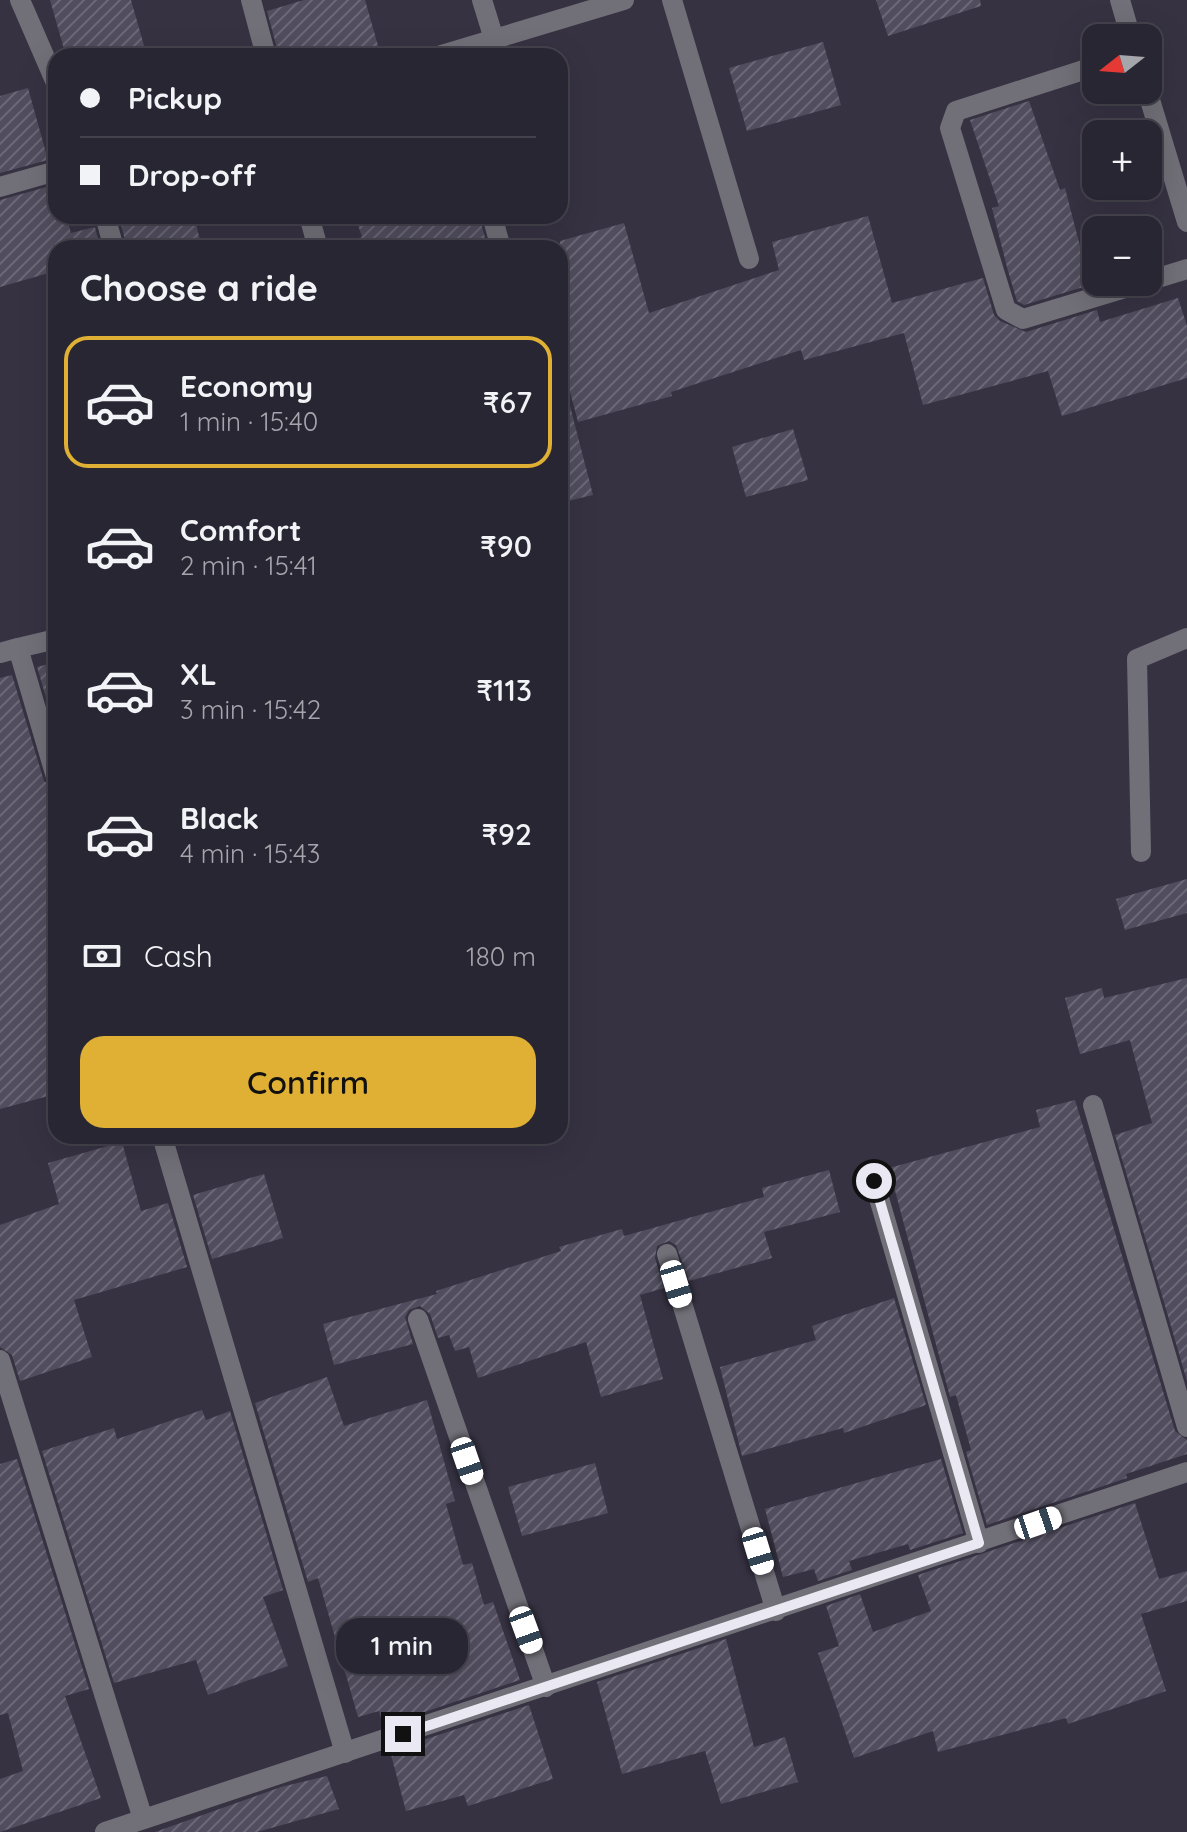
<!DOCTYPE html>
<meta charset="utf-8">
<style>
body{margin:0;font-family:Quicksand,sans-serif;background:#302e3a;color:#f1f3f6;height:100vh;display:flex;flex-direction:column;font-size:30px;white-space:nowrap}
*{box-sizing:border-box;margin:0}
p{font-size:26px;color:#a5a5ac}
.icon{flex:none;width:44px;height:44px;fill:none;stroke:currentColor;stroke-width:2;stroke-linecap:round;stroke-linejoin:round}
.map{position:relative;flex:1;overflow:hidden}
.details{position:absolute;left:48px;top:240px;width:520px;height:904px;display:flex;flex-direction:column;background:#282632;border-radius:24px;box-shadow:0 8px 32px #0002,0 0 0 2px #44434d}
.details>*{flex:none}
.guide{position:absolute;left:48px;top:48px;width:520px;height:176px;border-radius:24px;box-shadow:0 8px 32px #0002,0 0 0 2px #44434d;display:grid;align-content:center;height:176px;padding:0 32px;background:#282632}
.needle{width:52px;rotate:253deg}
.fabs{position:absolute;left:1082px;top:24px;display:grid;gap:16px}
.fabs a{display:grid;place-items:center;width:80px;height:80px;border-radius:16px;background:#282632;box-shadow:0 8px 32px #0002,0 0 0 2px #44434d;font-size:40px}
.end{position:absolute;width:36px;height:36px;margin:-18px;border:10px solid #eae8f2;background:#111;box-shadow:0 0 0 4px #111}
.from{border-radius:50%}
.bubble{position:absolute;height:56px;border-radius:24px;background:#282632;box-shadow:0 8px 32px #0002,0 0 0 2px #44434d;font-size:26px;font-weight:600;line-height:56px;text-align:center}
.car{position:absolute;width:24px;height:48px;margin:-24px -12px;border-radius:10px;box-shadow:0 0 6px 2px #0007;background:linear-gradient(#fff 24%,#345 0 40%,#fff 0 76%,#345 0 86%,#fff 0)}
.guide b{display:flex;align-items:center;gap:28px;height:76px;font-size:30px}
.guide b+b{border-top:2px solid #44434d}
.guide i{width:20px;height:20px;background:#f1f3f6}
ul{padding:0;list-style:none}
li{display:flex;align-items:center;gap:24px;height:132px;margin:0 16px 12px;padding:0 16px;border:4px solid transparent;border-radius:24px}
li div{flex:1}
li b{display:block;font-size:30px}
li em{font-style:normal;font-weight:600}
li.selected{border-color:#dfb034}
li>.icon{width:72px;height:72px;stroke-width:1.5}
h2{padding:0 32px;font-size:36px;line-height:96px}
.pay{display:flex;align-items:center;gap:20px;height:88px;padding:0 32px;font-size:30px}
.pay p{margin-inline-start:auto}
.cta{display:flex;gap:16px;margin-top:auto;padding:16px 32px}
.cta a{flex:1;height:92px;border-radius:24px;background:#dfb034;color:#111;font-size:32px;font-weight:600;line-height:92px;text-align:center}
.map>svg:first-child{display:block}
</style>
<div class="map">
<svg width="1187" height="1832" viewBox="0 0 1187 1832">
<defs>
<pattern id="building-hatch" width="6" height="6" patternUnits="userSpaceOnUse" patternTransform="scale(2)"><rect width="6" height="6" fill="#514d5e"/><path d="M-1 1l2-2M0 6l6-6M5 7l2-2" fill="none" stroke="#6a6776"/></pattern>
</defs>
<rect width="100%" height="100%" fill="#363242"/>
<g fill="url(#building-hatch)">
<polygon points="50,0 131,0 147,56 66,56"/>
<polygon points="304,0 365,0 381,56 279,56 267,11"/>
<polygon points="876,0 980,0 981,6 888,36"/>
<polygon points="823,42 841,105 747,131 729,68"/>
<polygon points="28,88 48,160 0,173 0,96"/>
<polygon points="1029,101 1060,190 1065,188 1090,285 1024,305 1017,301 1008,271 992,208 999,206 970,120"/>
<polygon points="54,185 56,216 66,216 71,233 95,227 100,248 56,248 56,271 0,287 0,200"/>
<polygon points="141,216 194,216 202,248 127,248 120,221"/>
<polygon points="355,216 397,216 400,226 433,216 479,216 488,248 352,248 351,240 362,237"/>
<polygon points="868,216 892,303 983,278 994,315 1000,321 1026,332 1097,310 1100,322 1178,298 1187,326 1187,378 1062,416 1048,371 923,405 904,333 804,360 801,350 671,392 672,396 578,422 565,373 560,374 560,241 624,223 649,313 779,270 772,242"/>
<polygon points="570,406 593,495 564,502 560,485 560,407"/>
<polygon points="793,429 808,480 746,497 732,447"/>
<polygon points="56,662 56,731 37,667"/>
<polygon points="12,675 44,781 56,790 56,1094 0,1109 0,678"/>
<polygon points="1187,879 1187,913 1125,930 1116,899"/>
<polygon points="1187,978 1187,1381 1115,1135 1152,1123 1130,1040 1080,1054 1065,998 1102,988 1104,998"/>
<polygon points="1075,1100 1175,1431 1187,1440 1187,1454 1126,1474 1127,1478 987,1525 966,1452 971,1450 956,1395 950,1397 889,1168 1040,1127 1036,1110"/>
<polygon points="122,1142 141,1211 168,1203 187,1267 74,1300 92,1357 20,1381 12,1355 0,1347 0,1225 59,1204 48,1163"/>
<polygon points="829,1170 840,1212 764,1232 772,1258 689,1281 676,1245 669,1241 657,1246 655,1258 664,1288 640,1295 663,1379 601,1397 586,1342 478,1378 469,1347 455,1351 449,1335 438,1338 430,1314 420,1306 409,1310 405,1317 413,1344 334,1365 323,1324 437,1294 436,1291 561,1251 559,1247 622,1229 624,1236 764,1197 762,1188"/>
<polygon points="264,1174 283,1238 212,1259 193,1195"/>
<polygon points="894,1298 926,1405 844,1433 843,1428 742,1456 720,1367 816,1340 812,1326"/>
<polygon points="327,1377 344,1426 427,1400 455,1501 446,1504 463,1565 472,1563 484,1605 493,1602 520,1680 383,1726 379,1711 358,1717 318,1578 308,1582 255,1403"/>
<polygon points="202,1410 206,1420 230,1411 283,1590 263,1597 288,1666 208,1695 196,1660 114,1683 42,1451 114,1428 117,1439"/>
<polygon points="17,1459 89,1689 65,1696 101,1798 0,1832 0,1779 23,1771 8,1713 0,1715 0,1464"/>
<polygon points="941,1459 963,1533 910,1550 908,1544 849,1561 852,1570 818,1581 814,1569 783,1577 765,1509"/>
<polygon points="595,1463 608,1513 522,1536 508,1487"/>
<polygon points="1135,1503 1159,1579 1187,1571 1187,1601 1141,1614 1166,1691 1068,1724 1066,1718 938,1752 933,1731 854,1758 818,1653 839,1646 826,1606 860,1594 873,1632 931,1611 918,1575"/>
<polygon points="726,1639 754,1747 785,1737 798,1782 721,1804 705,1751 622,1774 597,1682"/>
<polygon points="529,1705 553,1779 468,1806 464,1795 406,1811 390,1751"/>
<polygon points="327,1776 339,1809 257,1832 155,1832 281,1787"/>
</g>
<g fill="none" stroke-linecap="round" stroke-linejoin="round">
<g stroke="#716f77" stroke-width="20">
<polyline points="20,0 56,83"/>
<polyline points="251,0 266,56"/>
<polyline points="482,0 494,39"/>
<polyline points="672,0 749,259"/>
<polyline points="1120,0 1131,38"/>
<polyline points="438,56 624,0"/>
<polyline points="1096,66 956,111 950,128 1006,310 1023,319 1145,282"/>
<polyline points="1147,90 1187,222"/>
<polyline points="0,187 56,171"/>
<polyline points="105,216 114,248"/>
<polyline points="309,216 318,248"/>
<polyline points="492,216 501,248"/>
<polyline points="1148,281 1187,269"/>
<polyline points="18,648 56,639"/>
<polyline points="0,653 18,648 56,777"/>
<polyline points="1141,852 1137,659 1187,638"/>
<polyline points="1093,1105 1187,1427"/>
<polyline points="162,1136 345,1753"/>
<polyline points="874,1181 979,1543"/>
<polyline points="667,1254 776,1611"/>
<polyline points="418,1319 546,1687"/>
<polyline points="0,1360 143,1819"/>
<polyline points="105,1832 1187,1472"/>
</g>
</g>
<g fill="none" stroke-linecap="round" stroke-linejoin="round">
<polyline stroke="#eae8f2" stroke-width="10" points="403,1734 979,1543 874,1181"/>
</g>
</svg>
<div class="fabs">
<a><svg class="needle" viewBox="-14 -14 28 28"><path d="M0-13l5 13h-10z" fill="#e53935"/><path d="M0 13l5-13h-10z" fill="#a5a5ac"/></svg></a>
<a>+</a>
<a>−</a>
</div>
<i class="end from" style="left:874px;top:1181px"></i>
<i class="end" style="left:403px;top:1734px"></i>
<div class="bubble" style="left:336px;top:1618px;width:132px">1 min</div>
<i class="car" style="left:676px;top:1284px;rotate:163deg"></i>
<i class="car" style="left:467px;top:1461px;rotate:161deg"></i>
<i class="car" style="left:1038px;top:1523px;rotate:71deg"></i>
<i class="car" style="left:758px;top:1551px;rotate:163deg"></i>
<i class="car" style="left:526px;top:1630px;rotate:160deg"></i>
<div class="guide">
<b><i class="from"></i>Pickup</b>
<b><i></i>Drop-off</b>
</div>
<section class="details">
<h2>Choose a ride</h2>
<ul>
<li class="selected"><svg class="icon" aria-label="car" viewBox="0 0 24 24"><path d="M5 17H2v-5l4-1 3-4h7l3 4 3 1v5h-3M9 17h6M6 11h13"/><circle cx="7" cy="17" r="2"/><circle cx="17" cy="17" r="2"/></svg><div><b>Economy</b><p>1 min · 15:40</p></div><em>₹67</em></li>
<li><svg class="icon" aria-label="car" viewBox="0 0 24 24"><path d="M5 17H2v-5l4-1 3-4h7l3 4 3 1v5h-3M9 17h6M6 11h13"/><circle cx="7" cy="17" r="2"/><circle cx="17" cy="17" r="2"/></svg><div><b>Comfort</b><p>2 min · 15:41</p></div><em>₹90</em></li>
<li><svg class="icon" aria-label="car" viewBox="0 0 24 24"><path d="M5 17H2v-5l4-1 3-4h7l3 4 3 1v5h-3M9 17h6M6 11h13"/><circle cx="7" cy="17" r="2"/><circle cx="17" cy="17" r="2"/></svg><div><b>XL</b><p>3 min · 15:42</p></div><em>₹113</em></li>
<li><svg class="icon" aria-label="car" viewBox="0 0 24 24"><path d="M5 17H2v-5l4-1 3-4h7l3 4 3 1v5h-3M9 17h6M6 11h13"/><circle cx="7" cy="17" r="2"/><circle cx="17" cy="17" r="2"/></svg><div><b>Black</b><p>4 min · 15:43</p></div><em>₹92</em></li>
</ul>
<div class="pay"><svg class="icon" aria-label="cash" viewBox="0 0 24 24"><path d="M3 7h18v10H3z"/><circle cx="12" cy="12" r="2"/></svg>Cash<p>180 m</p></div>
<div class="cta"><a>Confirm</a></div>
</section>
</div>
